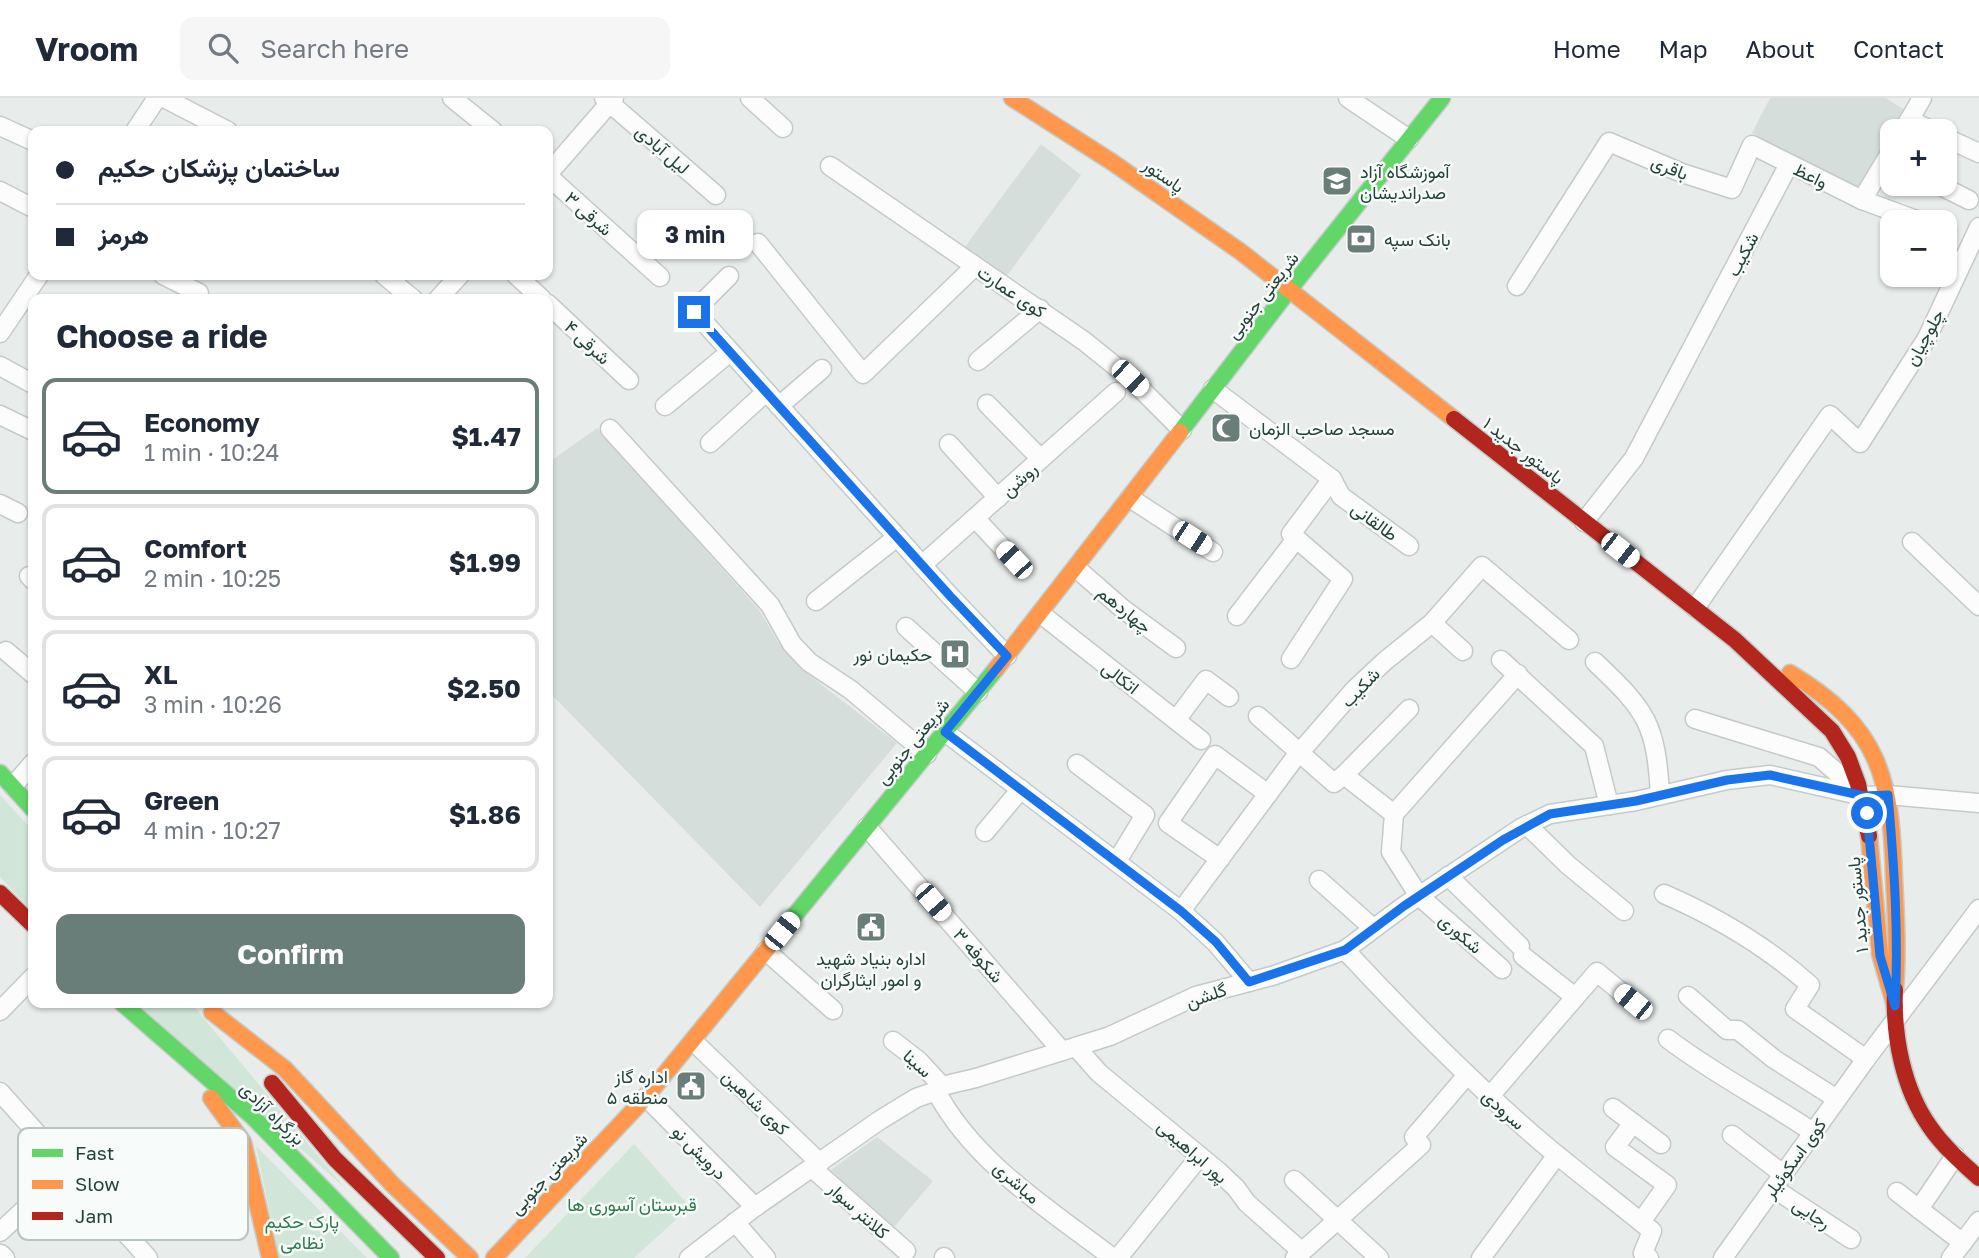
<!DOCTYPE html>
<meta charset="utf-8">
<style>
body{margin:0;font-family:"Golos Text",Vazirmatn,sans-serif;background:#f6f6f7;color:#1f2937;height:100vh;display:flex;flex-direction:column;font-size:26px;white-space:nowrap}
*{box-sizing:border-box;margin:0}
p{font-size:23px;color:#747a83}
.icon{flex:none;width:38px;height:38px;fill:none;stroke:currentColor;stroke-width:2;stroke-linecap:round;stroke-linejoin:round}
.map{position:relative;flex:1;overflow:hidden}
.details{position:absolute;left:28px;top:196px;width:525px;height:714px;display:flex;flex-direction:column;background:#fff;border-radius:14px;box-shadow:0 2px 5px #0004}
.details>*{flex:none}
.top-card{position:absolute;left:28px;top:28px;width:525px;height:154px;border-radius:14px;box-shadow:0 2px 5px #0004;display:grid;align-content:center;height:154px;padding:0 28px;background:#fff}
.controls{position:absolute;left:1880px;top:21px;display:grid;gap:14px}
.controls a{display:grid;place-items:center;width:77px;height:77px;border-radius:14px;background:#fff;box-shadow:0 2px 5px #0004;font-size:35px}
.end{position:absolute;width:32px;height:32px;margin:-16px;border:9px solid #1a73e8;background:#fff;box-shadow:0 0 0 4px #fff}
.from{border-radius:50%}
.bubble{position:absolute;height:49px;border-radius:14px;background:#fff;box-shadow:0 2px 5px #0004;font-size:23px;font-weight:700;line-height:49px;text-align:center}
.car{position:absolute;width:21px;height:42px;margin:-21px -10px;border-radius:9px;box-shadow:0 0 5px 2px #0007;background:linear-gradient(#fff 24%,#345 0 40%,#fff 0 76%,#345 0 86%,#fff 0)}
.top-card b{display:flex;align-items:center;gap:24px;height:66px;font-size:26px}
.top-card b+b{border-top:2px solid #e0e1e3}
.top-card i{width:18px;height:18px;background:#1f2937}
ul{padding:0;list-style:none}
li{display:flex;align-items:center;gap:21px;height:116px;margin:0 14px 10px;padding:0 14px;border:4px solid #e0e1e3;border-radius:14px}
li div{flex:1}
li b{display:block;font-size:26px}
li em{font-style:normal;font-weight:700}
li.current{border-color:#697e78}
li>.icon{width:63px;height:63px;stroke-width:1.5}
h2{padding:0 28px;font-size:32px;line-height:84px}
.cta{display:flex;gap:14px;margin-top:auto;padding:14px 28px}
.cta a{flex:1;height:80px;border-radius:14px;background:#697e78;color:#fff;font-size:28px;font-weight:700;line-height:80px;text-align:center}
header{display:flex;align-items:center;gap:42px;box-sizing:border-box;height:98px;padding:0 35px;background:#fff;border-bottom:2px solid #e0e1e3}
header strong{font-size:33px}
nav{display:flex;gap:38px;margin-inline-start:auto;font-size:24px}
.search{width:490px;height:63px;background:#f6f6f7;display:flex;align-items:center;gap:18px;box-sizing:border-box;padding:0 24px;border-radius:14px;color:#747a83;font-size:26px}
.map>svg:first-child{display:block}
</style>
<header>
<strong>Vroom</strong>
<div class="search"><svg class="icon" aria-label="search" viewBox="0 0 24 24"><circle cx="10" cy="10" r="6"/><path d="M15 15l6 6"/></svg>Search here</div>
<nav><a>Home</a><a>Map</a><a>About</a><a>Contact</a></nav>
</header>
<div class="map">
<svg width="1979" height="1160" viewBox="0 0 1979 1160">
<rect width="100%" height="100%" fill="#e8edeb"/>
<g fill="#d6dedb">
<polygon points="1770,0 1886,0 1906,13 1894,33 1892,33 1892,37 1860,93 1752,35"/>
<polygon points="1041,46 1081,77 1006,179 964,150"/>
<polygon points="597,330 759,512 778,544 818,584 897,645 760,809 548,593 548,365"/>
<polygon points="877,1039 933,1083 890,1134 825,1076"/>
</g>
<g fill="#d1e6d8">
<polygon points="0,697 33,733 33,814 0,779"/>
<polygon points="137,905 191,905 345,1090"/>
<polygon points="634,1046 690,1109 634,1160 525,1160"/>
<polygon points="256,1048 367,1160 279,1160"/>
</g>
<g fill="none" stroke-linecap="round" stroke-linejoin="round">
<g stroke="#c5cac8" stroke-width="21">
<g id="street">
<polyline points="164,0 228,33"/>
<polyline points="452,0 493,33"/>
<polyline points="604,0 716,97"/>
<polyline points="750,0 783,30"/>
<polyline points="1348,0 1409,41"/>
<polyline points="1909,22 1933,33"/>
<polyline points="0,28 33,43"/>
<polyline points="135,33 157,0"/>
<polyline points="1903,33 1922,0"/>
<polyline points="1944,39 1979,55"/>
<polyline points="830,68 1084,243 1130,280 1182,332"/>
<polyline points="548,76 614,0"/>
<polyline points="548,78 660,179"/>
<polyline points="1937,86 1969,102"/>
<polyline points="0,93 33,110"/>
<polyline points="1862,102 1922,124"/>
<polyline points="1944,133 1947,134"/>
<polyline points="758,145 863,276 975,168"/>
<polyline points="163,177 199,195"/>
<polyline points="384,177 413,201"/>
<polyline points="516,177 542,201"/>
<polyline points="729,178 694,213 950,498 1007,558"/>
<polyline points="1517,188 1609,44 1682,75 1732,91 1752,47 1862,102 1892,52"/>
<polyline points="438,201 460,177"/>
<polyline points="548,206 629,282"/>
<polyline points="0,235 39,177"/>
<polyline points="978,263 1040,211"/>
<polyline points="0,268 33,286"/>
<polyline points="1213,291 1332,381 1341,398 1409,448"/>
<polyline points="987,306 1041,361"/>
<polyline points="665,308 730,254"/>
<polyline points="779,308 822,271"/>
<polyline points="0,317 33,333"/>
<polyline points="610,331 770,507 792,546 809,564 851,592 927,656"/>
<polyline points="710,345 766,294"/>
<polyline points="949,346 998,400"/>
<polyline points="1130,400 1213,454"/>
<polyline points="0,406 18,415"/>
<polyline points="975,420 1014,462"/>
<polyline points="1584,424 1634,360 1789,66"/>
<polyline points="1912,444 1979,508"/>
<polyline points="922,467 1116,294"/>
<polyline points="1076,470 1123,511 1176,550"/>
<polyline points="29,478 33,482"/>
<polyline points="816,503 897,439"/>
<polyline points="1695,510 1830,317 1860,345 1927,240 1979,129"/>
<polyline points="1041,516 1201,642"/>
<polyline points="1237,518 1296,441"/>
<polyline points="1432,525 1463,553"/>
<polyline points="906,529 978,594"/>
<polyline points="6,553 33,576"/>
<polyline points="1291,561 1343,481 1291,436 1332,381"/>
<polyline points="1501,562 1594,648 1609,707"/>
<path d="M 1595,564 C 1647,613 1656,626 1660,697"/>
<polyline points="1258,618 1334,685 1344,677 1394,716 1391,754 1419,798 1502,871"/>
<polyline points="1695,621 1819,659 1858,693"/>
<polyline points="1176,622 1206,582 1229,599"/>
<polyline points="945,634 1181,813 1215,844 1249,884"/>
<polyline points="1077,666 1145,717 1117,763"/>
<polyline points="1344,677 1409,611"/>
<polyline points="13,688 33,665"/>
<polyline points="1394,716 1518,576"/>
<polyline points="1527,727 1568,767 1624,813"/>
<polyline points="867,729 1062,953"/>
<polyline points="985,734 1021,691"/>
<polyline points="1220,761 1168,725 1215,657 1268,696"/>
<polyline points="1448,778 1520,848"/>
<polyline points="1319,782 1373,830"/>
<path d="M 1664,796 C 1717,819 1766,848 1810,887 L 1795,911 L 1866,961 L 1979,811"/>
<polyline points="1181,813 1294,661 1355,591 1385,563 1432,525 1482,468 1569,542"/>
<path d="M 1345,852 C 1411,923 1478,991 1552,1053 C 1585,1080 1619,1106 1652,1133 L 1643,1155 L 1649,1160"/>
<polyline points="766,853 833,912"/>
<polyline points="1523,858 1575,899"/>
<polyline points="1688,898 1727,932 1738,932 1774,961 1837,1001"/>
<polyline points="0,913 33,879"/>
<path d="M 1668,941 C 1714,976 1765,1002 1813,1034"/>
<polyline points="693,943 820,1065"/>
<polyline points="893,943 919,963 942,988"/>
<polyline points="1076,949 1099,975 1218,1073 1236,1090 1247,1105 1301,1153"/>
<path d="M 936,993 C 974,1065 1050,1112 1113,1160"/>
<polyline points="0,994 148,1160"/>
<polyline points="1490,998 1597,874 1633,904"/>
<polyline points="646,999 755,1109"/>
<polyline points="1613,1010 1661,1046"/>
<polyline points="1633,1025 1615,1049 1667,1087 1641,1124"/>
<polyline points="1732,1037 1783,1076"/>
<polyline points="812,1070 906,1153"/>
<polyline points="1294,1082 1379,1160"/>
<polyline points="1773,1090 1851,1141"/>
<polyline points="1897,1094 1963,1145"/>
<polyline points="1919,1111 1955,1058"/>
<polyline points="735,1124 766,1160"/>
<polyline points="0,1134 69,1070"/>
<polyline points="1,1156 5,1160"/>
<polyline points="944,1159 945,1160"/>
<polyline points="689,1160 755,1109 880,1022 916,1000 936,993 942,988 976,980 1110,938 1196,898 1272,878 1345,852 1404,808 1521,730 1550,716 1636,703 1727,682 1770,677 1863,698 1888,697 1979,705"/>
<polyline points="1118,1160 1200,1058"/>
<polyline points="1295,1160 1421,1047 1414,1039 1467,977"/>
<polyline points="1481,1160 1557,1057"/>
<polyline points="1723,1160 1866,961"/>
<polyline points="1951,1160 1979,1123"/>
</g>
</g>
<g stroke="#c3ccc9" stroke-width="19">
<g id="fast">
<polyline points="1180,334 1289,192 1442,0"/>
<polyline points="0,675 33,711"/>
<polyline points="790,823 996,571"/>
<polyline points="122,905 253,1019 391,1160"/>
</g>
</g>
<g stroke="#c3ccc9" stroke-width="19">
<g id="slow">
<polyline points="1012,0 1112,64 1241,154 1454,321"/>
<polyline points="996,571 1180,334"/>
<path d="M 1790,575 C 1881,630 1891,680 1894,780 C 1896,818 1898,855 1895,892"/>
<polyline points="1869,738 1880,856 1895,908"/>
<polyline points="212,914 285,971 393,1087 470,1160"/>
<polyline points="211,1000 243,1044 270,1160"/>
<polyline points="494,1160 646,999 790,823"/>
</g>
</g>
<g stroke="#c3ccc9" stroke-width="19">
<g id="jam">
<polyline points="1454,321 1735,542 1832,633 1848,659 1858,686 1869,738"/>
<polyline points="0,795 33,827"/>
<path d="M 1895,892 C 1893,938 1903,991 1930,1029 C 1943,1048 1961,1064 1979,1080"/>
<polyline points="272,985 335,1061 437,1160"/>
</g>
</g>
<use href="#street" stroke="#fcfcfc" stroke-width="18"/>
<use href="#fast" stroke="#63d668" stroke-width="16"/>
<use href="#slow" stroke="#ff974d" stroke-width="16"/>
<use href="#jam" stroke="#b3261e" stroke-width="16"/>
</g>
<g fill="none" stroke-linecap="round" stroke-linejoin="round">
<path stroke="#1a73e8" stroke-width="9" d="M 694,214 L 950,498 L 1007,558 L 945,634 L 1181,813 L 1216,844 L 1249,884 L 1345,852 L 1404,808 L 1503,742 L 1550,716 L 1636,703 L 1727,682 L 1770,677 L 1864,698 L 1888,697 C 1894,767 1899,837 1895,908 L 1880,858 L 1867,715"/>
</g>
<defs>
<g id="school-square" transform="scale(1.575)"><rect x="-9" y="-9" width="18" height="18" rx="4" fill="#697e78" stroke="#f7fbf9"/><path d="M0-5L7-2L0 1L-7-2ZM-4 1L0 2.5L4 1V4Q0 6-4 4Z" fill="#fff"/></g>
<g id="bank-square" transform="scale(1.575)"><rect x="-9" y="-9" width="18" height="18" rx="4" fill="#697e78" stroke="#f7fbf9"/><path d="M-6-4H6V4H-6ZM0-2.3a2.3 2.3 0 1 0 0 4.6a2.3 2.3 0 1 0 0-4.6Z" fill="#fff"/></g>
<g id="mosque-square" transform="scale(1.575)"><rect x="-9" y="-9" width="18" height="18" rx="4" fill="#697e78" stroke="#f7fbf9"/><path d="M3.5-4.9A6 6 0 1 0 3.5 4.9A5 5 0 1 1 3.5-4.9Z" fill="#fff"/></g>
<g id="hospital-square" transform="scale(1.575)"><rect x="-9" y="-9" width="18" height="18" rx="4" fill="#697e78" stroke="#f7fbf9"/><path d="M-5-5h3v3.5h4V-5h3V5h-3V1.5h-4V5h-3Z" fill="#fff"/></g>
<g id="civic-square" transform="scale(1.575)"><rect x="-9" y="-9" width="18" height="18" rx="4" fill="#697e78" stroke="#f7fbf9"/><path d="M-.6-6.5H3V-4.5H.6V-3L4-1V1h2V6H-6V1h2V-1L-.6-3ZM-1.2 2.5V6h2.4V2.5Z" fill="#fff"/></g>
</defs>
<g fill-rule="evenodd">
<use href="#school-square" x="1337" y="83"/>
<use href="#bank-square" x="1361" y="141"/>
<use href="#mosque-square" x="1226" y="330"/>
<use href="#hospital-square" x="955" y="556"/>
<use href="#civic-square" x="871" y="829"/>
<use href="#civic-square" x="691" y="988"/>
</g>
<g text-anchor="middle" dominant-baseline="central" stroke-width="5" stroke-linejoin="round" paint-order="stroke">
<g font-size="18" fill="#24423a" stroke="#f7fbf9">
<text transform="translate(663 51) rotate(41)">لیل آبادی</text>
<text transform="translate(1670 69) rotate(22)">باقری</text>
<text transform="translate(1164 77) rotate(35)">پاستور</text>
<text transform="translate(1811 77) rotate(26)">واعظ</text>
<text transform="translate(589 115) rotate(42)">۳ شرقی</text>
<text transform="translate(1742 156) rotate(-62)">شکیب</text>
<text transform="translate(1012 193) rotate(34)">کوی عمارت</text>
<text transform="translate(1262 197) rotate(-52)">شریعتی جنوبی</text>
<text transform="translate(1924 239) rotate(-61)">چلوچیان</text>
<text transform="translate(588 244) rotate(43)">۴ شرقی</text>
<text transform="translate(1524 352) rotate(38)">پاستور جدید ۱</text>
<text transform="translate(1019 381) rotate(-42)">روشن</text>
<text transform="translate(1375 423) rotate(36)">طالقانی</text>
<text transform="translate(1125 511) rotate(39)">چهاردهم</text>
<text transform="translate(1121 579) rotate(38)">اتکالی</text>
<text transform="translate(1360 589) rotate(-46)">شکیب</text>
<text transform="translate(912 643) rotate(-51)">شریعتی جنوبی</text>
<text transform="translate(1857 807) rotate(-95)">پاستور جدید ۱</text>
<text transform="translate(1461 835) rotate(41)">شکوری</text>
<text transform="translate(979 857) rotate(49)">شکوفه ۳</text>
<text transform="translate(1206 897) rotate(-19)">گلشن</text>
<text transform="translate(918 965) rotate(42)">سینا</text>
<text transform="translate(756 1004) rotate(44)">کوی شاهین</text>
<text transform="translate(1504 1011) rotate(42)">سرودی</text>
<text transform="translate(273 1015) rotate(44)">بزرگراه آزادی</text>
<text transform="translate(1193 1053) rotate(41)">پور ابراهیمی</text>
<text transform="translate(700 1054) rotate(45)">درویش نو</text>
<text transform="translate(1794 1060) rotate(-54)">کوی اسکوئیلر</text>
<text transform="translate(548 1075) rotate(-47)">شریعتی جنوبی</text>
<text transform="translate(1017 1084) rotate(41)">مباشری</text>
<text transform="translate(859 1112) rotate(42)">کلانتر سوار</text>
<text transform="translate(1812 1115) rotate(33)">رجایی</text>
</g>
<g font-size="18" fill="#24423a" stroke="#f7fbf9" text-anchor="start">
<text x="1360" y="73">آموزشگاه آزاد<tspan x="1360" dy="21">صدراندیشان</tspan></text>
<text x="1384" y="141">بانک سپه</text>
<text x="1249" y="330">مسجد صاحب الزمان</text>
<text x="932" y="556" text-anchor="end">حکیمان نور</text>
<text x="871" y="860" text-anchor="middle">اداره بنیاد شهید<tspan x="871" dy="21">و امور ایثارگران</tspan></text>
<text x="668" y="978" text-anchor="end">اداره گاز<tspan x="668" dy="21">منطقه ۵</tspan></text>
</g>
<g font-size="18" fill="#2d7a4b" stroke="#f7fbf9">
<text x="632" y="1106">قبرستان آسوری ها</text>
<text x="302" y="1123">پارک حکیم<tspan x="302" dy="21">نظامی</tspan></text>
</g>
</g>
<rect x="18" y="1030" width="230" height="112" rx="10" fill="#f7fbf9" stroke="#b8c4c0" stroke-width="2"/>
<rect x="32" y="1051" width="31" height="8" fill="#63d668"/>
<rect x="32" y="1082" width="31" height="9" fill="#ff974d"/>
<rect x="32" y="1114" width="31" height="8" fill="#b3261e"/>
<g font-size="19" fill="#24423a">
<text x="75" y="1062">Fast</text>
<text x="75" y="1093">Slow</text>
<text x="75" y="1125">Jam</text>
</g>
</svg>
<div class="controls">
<a>+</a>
<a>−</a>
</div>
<i class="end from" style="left:1867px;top:715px"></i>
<i class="end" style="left:694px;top:214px"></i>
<div class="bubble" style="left:637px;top:112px;width:116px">3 min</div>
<i class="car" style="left:1130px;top:280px;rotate:133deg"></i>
<i class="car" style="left:1192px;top:440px;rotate:123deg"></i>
<i class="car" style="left:1620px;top:452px;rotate:128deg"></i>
<i class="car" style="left:1014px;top:462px;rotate:317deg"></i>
<i class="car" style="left:933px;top:804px;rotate:139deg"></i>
<i class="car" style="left:782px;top:833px;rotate:39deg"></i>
<i class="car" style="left:1633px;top:904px;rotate:309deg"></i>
<div class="top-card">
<b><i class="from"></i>ساختمان پزشکان حکیم</b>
<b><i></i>هرمز</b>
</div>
<section class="details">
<h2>Choose a ride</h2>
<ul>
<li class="current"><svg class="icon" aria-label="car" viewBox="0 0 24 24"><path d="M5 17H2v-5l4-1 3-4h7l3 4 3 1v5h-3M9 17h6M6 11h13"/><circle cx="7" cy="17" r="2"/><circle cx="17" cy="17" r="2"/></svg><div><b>Economy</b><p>1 min · 10:24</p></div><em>$1.47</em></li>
<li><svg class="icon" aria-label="car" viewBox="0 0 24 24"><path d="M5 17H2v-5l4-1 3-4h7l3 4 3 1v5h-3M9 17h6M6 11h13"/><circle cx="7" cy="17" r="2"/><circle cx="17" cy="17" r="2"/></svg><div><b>Comfort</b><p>2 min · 10:25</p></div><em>$1.99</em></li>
<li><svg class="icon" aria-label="car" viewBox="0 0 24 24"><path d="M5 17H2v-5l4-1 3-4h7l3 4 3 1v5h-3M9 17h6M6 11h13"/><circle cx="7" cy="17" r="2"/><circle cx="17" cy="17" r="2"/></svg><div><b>XL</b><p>3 min · 10:26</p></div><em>$2.50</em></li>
<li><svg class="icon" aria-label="car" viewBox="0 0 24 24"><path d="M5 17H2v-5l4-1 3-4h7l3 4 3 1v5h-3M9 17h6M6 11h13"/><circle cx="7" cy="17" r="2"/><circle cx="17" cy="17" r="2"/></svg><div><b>Green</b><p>4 min · 10:27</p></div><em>$1.86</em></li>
</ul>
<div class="cta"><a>Confirm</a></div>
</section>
</div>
